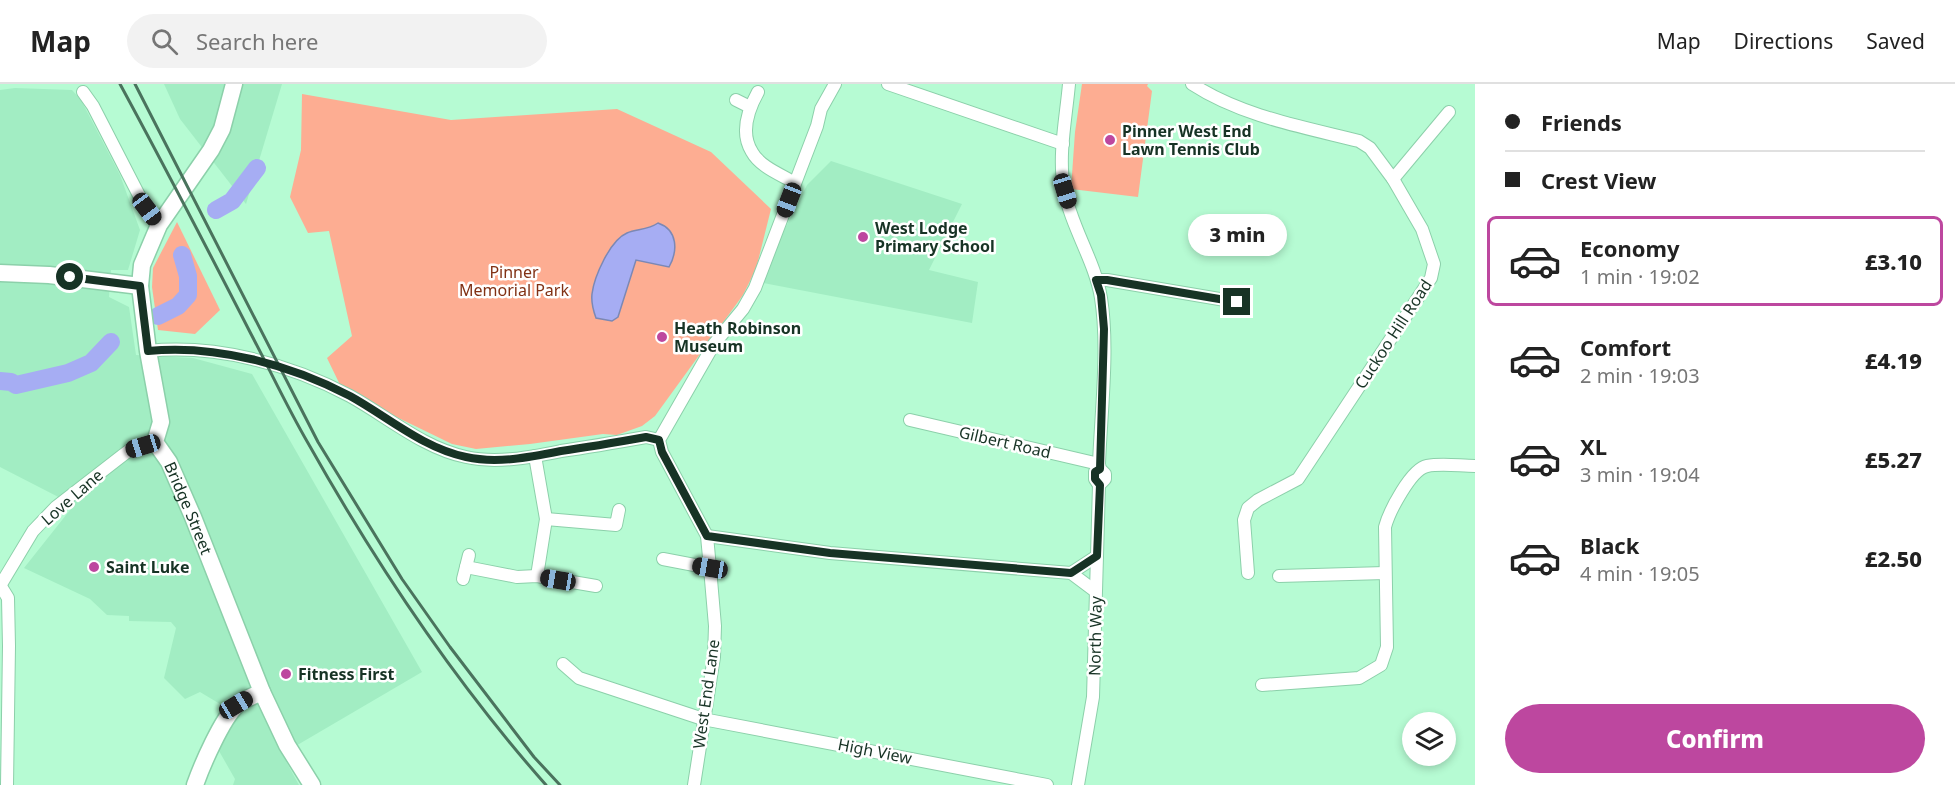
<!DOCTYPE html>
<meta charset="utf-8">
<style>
body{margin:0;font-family:"Noto Sans",sans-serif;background:#f2f2f2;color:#222;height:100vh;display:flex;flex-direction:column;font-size:22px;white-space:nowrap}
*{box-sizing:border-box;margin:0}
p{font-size:20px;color:#767676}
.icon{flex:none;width:33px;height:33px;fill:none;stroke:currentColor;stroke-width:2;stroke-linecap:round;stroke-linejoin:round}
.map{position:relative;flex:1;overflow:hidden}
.details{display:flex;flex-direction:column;background:#fff;width:480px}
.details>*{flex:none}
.top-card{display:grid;align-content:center;height:132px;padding:0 30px;background:#fff}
.tools{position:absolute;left:1402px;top:628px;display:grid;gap:12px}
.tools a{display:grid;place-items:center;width:54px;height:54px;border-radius:50%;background:#fff;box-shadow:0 3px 9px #0003;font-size:30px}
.end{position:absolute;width:27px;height:27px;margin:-14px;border:8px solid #173325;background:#fff;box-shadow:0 0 0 3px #fff}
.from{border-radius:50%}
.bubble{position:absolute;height:42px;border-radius:21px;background:#fff;box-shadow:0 3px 9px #0003;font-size:20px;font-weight:800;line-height:42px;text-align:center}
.car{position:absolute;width:18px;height:36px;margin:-18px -9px;border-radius:8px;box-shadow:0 0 4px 2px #0007;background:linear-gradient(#222 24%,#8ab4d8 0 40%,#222 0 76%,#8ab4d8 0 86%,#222 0)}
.top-card b{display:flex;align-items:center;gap:21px;height:57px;font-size:22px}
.top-card b+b{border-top:2px solid #e0e0e0}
.top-card i{width:15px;height:15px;background:#222}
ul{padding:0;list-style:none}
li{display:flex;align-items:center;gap:18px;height:90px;margin:0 12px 9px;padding:0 18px;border:3px solid transparent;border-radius:9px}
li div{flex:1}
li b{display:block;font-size:22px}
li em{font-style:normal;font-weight:800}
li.active{border-color:#bd479f}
li>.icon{width:54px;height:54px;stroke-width:1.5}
.button{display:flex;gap:12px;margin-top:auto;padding:12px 30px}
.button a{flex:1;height:69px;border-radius:36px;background:#bd479f;color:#fff;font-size:24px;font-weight:800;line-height:69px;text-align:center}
header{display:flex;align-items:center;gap:36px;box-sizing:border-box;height:84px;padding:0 30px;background:#fff;border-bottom:2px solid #e0e0e0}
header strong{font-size:28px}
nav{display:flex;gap:33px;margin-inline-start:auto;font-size:21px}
.search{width:420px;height:54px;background:#f2f2f2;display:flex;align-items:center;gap:15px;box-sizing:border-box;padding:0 21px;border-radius:33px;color:#767676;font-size:22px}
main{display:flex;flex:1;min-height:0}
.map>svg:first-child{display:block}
</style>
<header>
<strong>Map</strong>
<div class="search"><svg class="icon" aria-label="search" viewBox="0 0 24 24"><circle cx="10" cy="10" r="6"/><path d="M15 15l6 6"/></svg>Search here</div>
<nav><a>Map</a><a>Directions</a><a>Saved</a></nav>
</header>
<main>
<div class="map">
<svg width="1475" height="701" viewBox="0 0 1475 701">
<rect width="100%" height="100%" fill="#b6fbd3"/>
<g fill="#a2edc3">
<polygon points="164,0 282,0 246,120 180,35"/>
<polygon points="15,4 72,6 81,16 120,91 140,146 128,186 111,186 109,213 129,223 136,271 193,274 252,290 422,588 282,670 299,701 233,701 235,695 219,667 235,629 200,608 185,615 164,594 176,544 171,538 129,537 129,532 107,531 90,515 24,484 74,421 0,383 0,6"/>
<polygon points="831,77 962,120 929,186 978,198 972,239 758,198 807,101"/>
</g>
<g fill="#fdad92">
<polygon points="1082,0 1148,0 1147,2 1152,7 1138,113 1071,105 1075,48"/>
<polygon points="302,10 451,36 617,25 711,68 771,125 756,185 743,211 655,332 642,342 617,351 603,350 530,360 476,365 452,360 343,307 327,274 352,252 329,147 308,149 290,113 301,66"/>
<polygon points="177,138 220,226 195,250 158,246 152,203 153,184"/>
</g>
<path fill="#a6adf3" stroke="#7b88b5" stroke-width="1.5" d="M 658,139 C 678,146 678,167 669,183 L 636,176 L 618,233 L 612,237 L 596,234 C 593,226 591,219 592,210 C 594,193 610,156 627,149 C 637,145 648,146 658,139 Z"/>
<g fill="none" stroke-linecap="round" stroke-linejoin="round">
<g stroke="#a6adf3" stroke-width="18">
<polyline points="216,126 232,117 257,84"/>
<polyline points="158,232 178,222 188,211 188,192 182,171"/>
<polyline points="0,297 11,298 16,301 68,289 91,279 111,258"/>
</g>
<g stroke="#8cd0aa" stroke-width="14">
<g id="street">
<polyline points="888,0 1063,60"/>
<path d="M 1069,0 C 1066,34 1058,71 1064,105 C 1071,143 1095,177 1101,214 C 1109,264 1101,328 1099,380 L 1100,385 L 1105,390 L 1105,395 L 1099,401"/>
<path d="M 1192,0 C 1241,32 1303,43 1359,57 L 1370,64 L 1393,95 L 1422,145 L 1434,180 L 1431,194 L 1298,395 L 1258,416 L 1248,424 L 1244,436 L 1248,489"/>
<polyline points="83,8 93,22 144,121 159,141"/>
<path d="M 758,8 C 748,26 740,49 752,68 C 760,83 782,91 795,99"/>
<polyline points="736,16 750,23"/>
<polyline points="1393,95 1449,28"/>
<polyline points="1097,196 1107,196 1237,218"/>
<path d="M 148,267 C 216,260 290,280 350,312 C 388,333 423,364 466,373 C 497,380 531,373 561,367 C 589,363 618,358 646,353 L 659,356"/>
<polyline points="910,336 1099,380"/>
<polyline points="535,372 546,435 537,492"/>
<polyline points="546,435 616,441 619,426"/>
<polyline points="707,452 830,469 1071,489 1095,507"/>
<polyline points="663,475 710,484"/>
<polyline points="466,483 517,493 537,492 596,502"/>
<polyline points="1071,489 1097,472"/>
<polyline points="1279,492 1385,489"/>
<polyline points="463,495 469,471"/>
<polyline points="0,501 8,514 9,562 7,701"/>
<polyline points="0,502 33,447 56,423 123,371 131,365 155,358"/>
<polyline points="563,580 579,594 703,635 1047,701"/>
<path d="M 1262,601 L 1359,594 L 1381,581 L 1387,563 L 1385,443 C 1389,428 1411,385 1427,382 C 1442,379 1460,382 1475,382"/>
<polyline points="694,701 714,573 715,542 710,484 707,452 662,368 659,356 714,260 743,225 755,204 817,42 821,25 835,0"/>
<polyline points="1078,701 1093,613 1099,401 1095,395 1095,388 1100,385"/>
</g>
</g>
<g stroke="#8cd0aa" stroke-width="19">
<g id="secondary">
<path id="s1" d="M 234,0 L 222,45 L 211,66 L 159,141 L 142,181 L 140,202 L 148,267 L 161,338 L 155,358 L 169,378 L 193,433 L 262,608 L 287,661 L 312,701"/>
<polyline points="0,189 49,191 140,202"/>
<path d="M 195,701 C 202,681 222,635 237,621 C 244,615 254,612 262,608"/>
</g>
</g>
<use href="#street" stroke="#fff" stroke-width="12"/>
<use href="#secondary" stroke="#fff" stroke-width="16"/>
<g stroke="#4a735d" stroke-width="3">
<path d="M 120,0 C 165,83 208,166 251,250 C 270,286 287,323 308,359 C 376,480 454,597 546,701"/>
<polyline points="135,0 318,358 402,495 450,563 534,673 560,701"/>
</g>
</g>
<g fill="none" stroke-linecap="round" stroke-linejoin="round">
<path stroke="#173325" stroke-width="8" d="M 70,193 L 140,202 L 148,267 C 216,260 290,281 350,312 C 388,333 423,364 466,373 C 497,380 531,373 561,367 C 589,363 618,358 646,353 L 659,356 L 662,368 L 707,452 L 830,469 L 1071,489 L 1097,472 L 1100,401 L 1095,395 L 1095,388 L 1100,385 L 1104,245 L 1101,211 L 1096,196 L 1107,196 L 1237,218"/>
</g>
<g fill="#bd479f" stroke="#fff" stroke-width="2">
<circle cx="1110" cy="56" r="6"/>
<circle cx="863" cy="153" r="6"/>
<circle cx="662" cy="253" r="6"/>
<circle cx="94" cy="483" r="6"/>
<circle cx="286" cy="590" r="6"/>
</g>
<g text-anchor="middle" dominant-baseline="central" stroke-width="5" stroke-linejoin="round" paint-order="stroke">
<g font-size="16" font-weight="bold" fill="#173325" stroke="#fff" text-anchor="start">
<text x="1122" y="47">Pinner West End<tspan x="1122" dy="18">Lawn Tennis Club</tspan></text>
<text x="875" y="144">West Lodge<tspan x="875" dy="18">Primary School</tspan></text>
<text x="674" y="244">Heath Robinson<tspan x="674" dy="18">Museum</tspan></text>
<text x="106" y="483">Saint Luke</text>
<text x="298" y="590">Fitness First</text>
</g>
<g font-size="16" fill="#813114" stroke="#fff">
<text x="514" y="188">Pinner<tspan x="514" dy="18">Memorial Park</tspan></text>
</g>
<g font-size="16" fill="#173325" stroke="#fff">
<text transform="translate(1393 250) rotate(-57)">Cuckoo Hill Road</text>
<text transform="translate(1005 358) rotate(13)">Gilbert Road</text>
<text transform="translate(72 413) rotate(-41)">Love Lane</text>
<text stroke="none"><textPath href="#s1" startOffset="459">Bridge Street</textPath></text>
<text transform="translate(1095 552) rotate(-89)">North Way</text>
<text transform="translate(706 610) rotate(-82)">West End Lane</text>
<text transform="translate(875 667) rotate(11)">High View</text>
</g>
</g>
</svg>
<div class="tools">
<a><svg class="icon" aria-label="layers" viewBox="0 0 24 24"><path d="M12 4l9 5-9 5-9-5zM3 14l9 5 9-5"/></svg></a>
</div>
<i class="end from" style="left:70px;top:193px"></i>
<i class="end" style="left:1237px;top:218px"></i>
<div class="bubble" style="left:1188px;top:130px;width:99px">3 min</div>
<i class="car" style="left:1065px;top:107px;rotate:163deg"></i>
<i class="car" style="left:789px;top:116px;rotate:201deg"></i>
<i class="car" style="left:147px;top:125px;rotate:143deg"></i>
<i class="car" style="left:143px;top:362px;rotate:253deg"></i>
<i class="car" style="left:710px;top:484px;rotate:280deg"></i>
<i class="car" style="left:558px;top:496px;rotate:280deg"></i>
<i class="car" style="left:236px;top:621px;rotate:59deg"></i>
</div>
<section class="details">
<div class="top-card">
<b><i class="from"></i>Friends</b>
<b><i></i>Crest View</b>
</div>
<ul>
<li class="active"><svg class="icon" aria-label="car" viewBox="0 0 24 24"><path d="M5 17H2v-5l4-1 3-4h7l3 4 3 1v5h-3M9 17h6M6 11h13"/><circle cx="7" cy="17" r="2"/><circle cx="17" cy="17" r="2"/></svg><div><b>Economy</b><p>1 min · 19:02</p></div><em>£3.10</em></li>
<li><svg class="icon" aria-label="car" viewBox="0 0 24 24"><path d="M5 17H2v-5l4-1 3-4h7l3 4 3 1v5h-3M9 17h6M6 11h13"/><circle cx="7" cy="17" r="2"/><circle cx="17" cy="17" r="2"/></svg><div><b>Comfort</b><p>2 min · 19:03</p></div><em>£4.19</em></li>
<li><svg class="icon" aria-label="car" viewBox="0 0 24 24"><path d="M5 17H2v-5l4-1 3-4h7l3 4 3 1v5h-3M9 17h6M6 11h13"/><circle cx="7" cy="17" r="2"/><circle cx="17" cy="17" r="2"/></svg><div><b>XL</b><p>3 min · 19:04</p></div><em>£5.27</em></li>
<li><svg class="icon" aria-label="car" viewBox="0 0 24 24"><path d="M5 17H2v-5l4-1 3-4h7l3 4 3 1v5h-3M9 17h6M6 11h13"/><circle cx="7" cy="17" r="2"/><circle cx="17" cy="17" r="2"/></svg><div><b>Black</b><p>4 min · 19:05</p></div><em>£2.50</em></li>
</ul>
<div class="button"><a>Confirm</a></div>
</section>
</main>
